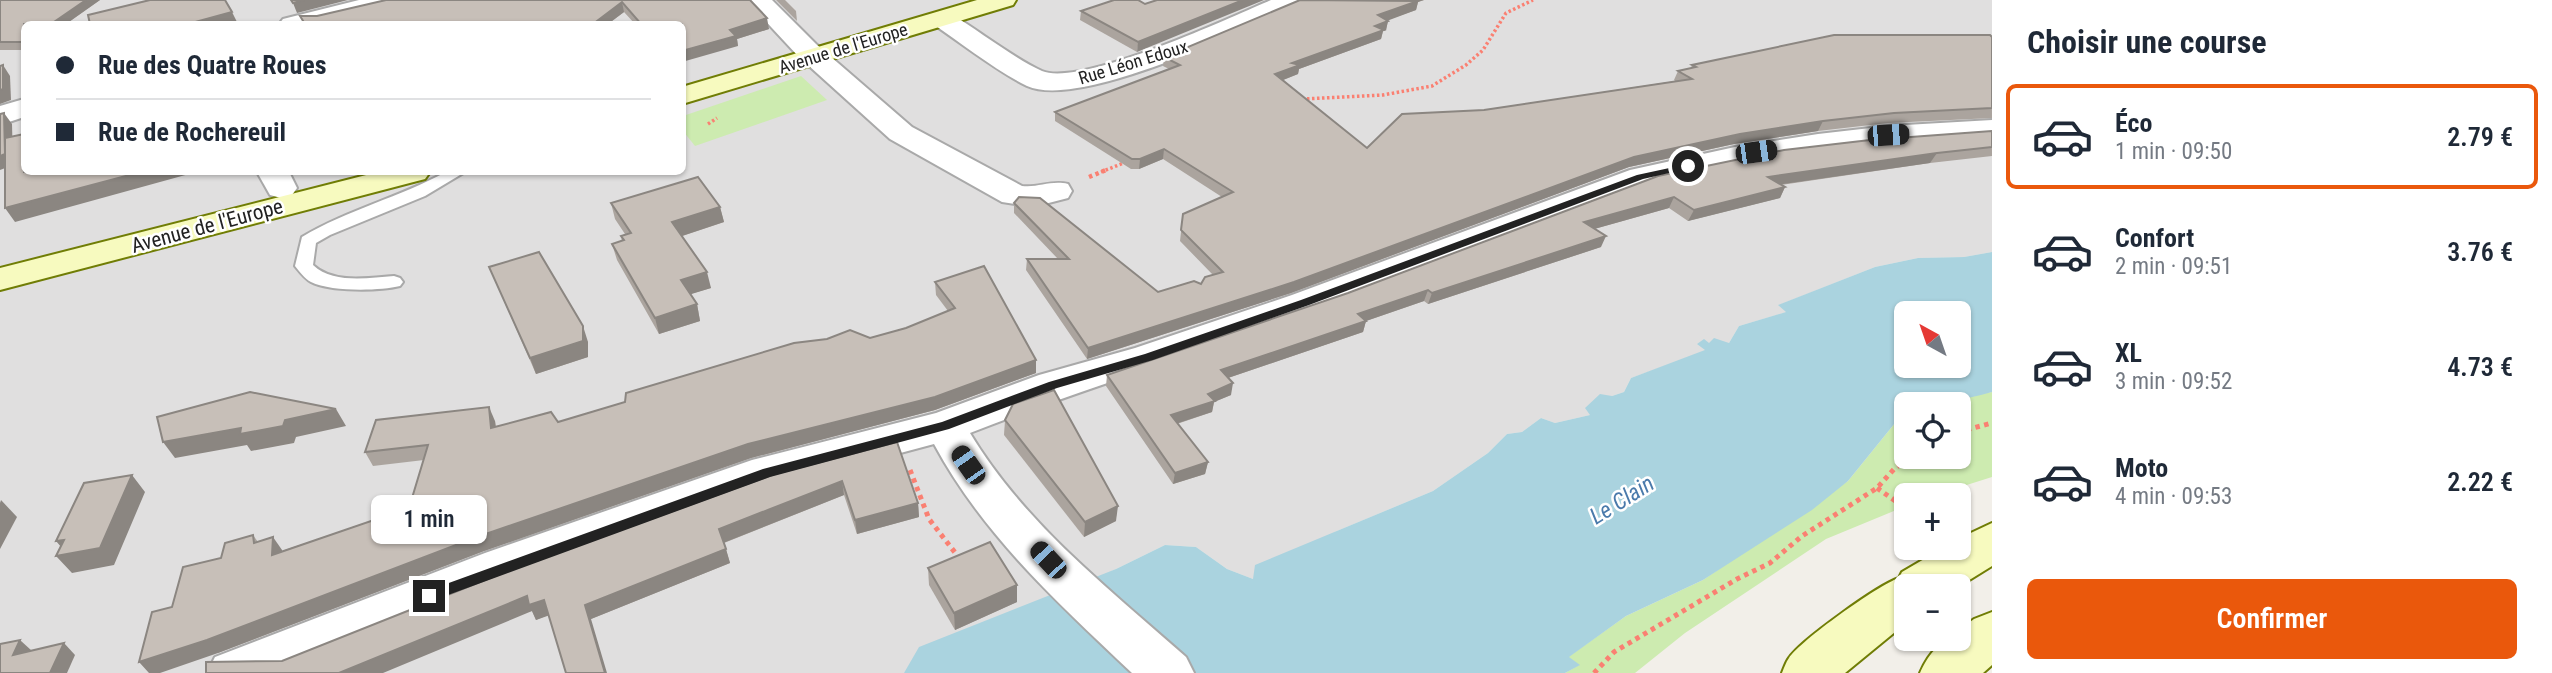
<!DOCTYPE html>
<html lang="fr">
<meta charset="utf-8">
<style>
body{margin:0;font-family:"Roboto Condensed",sans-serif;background:#f6f6f7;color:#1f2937;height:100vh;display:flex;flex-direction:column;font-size:26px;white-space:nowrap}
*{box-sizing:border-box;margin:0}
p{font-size:23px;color:#747a83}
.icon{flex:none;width:38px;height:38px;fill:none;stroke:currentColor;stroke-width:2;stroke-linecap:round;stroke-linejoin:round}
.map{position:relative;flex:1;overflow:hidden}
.details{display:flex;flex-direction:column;background:#fff;width:560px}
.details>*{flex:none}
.hud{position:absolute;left:21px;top:21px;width:665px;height:154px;border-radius:10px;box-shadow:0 2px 5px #0004;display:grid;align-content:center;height:154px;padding:0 35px;background:#fff}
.needle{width:46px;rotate:320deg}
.controls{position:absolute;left:1894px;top:301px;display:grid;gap:14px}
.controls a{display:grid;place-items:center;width:77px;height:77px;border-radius:10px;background:#fff;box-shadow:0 2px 5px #0004;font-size:35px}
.end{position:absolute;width:32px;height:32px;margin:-16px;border:9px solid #222;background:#fff;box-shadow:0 0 0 4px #fff}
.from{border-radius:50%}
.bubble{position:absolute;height:49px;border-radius:10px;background:#fff;box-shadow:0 2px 5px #0004;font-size:23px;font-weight:600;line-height:49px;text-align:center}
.car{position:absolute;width:21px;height:42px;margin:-21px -10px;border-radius:9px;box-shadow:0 0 5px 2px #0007;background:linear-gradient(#222 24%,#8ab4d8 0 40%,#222 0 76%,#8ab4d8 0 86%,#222 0)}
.hud b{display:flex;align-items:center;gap:24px;height:66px;font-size:26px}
.hud b+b{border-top:2px solid #e0e1e3}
.hud i{width:18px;height:18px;background:#1f2937}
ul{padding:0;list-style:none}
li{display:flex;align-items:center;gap:21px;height:105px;margin:0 14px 10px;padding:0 21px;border:4px solid transparent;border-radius:10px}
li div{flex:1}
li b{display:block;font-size:26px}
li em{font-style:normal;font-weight:600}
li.active{border-color:#ea580c}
li>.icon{width:63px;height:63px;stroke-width:1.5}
h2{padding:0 35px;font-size:32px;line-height:84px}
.action{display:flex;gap:14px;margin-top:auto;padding:14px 35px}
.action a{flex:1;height:80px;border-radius:10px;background:#ea580c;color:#fff;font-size:28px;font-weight:600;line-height:80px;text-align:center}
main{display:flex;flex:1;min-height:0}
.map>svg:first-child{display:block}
</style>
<main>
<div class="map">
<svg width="1992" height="673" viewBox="0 0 1992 673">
<rect width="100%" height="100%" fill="#f2efe9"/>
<path fill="#e0dfdf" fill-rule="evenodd" d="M 0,0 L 1992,0 L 1992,252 L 1964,257 L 1918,258 L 1875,267 L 1779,305 L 1787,312 L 1739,326 L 1729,343 L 1631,378 L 1624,392 L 1612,396 L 1590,415 L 1555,423 L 1541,418 L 1522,432 L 1507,434 L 1488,453 L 1433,491 L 1337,531 L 1253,579 L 1227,569 L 1196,547 L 1165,545 L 904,673 L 0,673 ZM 24,24 L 682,24 L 682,172 L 24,172 Z"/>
<g fill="#cdebb0">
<polygon points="801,76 827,100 695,146 683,131 683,116"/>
<polygon points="1992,392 1992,477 1935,495 1906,495 1906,506 1826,539 1685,633 1635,673 1565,673 1579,665 1568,657 1626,616 1703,580 1848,481 1895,423 1906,417 1906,457 1958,457 1958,404 1934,404 1943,400"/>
</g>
<path fill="#aad3df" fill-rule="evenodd" d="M 1992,252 L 1992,392 C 1966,400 1932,404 1906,404 L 1906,417 L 1895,423 L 1848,481 L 1812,510 L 1703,580 L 1626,616 L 1569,657 L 1580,665 L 1565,673 L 904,673 L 919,647 L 1116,569 L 1165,545 L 1196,547 L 1227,569 L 1253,579 L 1255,565 L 1433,491 L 1488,453 L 1507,434 L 1522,432 L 1541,418 L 1555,423 L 1590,415 L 1585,408 L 1600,394 L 1612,396 L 1624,392 L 1631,378 L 1705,350 L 1697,344 L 1704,339 L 1709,343 L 1714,338 L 1729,343 L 1739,326 L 1786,312 L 1778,305 L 1875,267 L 1918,258 L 1964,257 ZM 1906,313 L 1958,313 L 1958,366 L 1906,366 Z"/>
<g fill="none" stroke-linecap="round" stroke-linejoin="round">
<g stroke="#a9a9a9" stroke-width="4">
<path id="lane" d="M 446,172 L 465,172 L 425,196 L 330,235 L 316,243 L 313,265 C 333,284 368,278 394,276 L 400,278 L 403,282 L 400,286 C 379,291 331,292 311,282 C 305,279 299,271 295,266 L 302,237 C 347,210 400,197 446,172 Z"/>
</g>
<g stroke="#a9a9a9" stroke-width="4">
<g id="street">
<polygon points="359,0 402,0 399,5 321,24 279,24 283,19"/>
<path d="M 746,0 L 772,0 L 816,44 L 912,127 L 1022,186 C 1038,188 1051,180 1068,184 L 1072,191 L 1068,198 L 1033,207 L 1002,202 L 890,139 L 798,56 Z"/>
<path d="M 1271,0 L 1304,0 L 1301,5 C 1247,29 1080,110 1027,86 C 998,72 961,43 933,24 L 929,19 L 933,14 L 942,11 L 951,14 C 978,30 1015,59 1042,71 C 1081,87 1229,18 1271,0 Z"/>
<polygon points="24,99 24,117 0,125 0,106"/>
<path d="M 1992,120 L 1992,138 C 1878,145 1762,153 1652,184 C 1618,194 1584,210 1551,222 C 1473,252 1394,284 1315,312 C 1200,354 1084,388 970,433 C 1024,523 1109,589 1186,657 L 1194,673 L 1132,673 C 1058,603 983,535 934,444 L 777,486 L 519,581 L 292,673 L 207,673 L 215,657 L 485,553 L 752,460 L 936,413 L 1039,375 L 1135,348 L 1292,295 L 1630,170 L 1735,147 L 1818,134 L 1888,126 Z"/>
<polygon points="257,172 289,172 297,188 292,195 281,198 270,195"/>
</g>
</g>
<g stroke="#707d05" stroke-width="4">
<g id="secondary">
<polygon points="977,0 1016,0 1013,5 682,104 682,87"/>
<polygon points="378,172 430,172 425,179 0,290 0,268"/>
<path d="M 1992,523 L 1992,566 L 1958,587 L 1906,586 L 1906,623 L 1845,673 L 1782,673 C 1784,668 1786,662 1789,658 C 1800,641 1878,585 1899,578 L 1902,572 L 1943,548 L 1958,548 L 1958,539 Z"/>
<path d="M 1992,612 L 1992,665 L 1983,673 L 1920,673 C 1927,657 1939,639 1958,639 L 1958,631 L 1974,619 Z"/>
</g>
</g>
<g stroke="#fa8072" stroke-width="3.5" stroke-dasharray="2.5 2.5" stroke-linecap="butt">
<polyline points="1302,99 1383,95 1432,86 1466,65 1483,50 1506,13 1533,0"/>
<polyline points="708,124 717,118"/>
<polyline points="1101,172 1126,162"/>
</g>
<polyline stroke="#fa8072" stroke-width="4.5" stroke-dasharray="3.5 3.5" stroke-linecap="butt" points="1089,177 1106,170"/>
<g stroke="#fa8072" stroke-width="5" stroke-dasharray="4.5 4.5" stroke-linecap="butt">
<polyline points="1958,432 1992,423"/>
<polyline points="910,470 929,519 960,559"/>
<polyline points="1877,488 1904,507"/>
<polyline points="1594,673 1614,652 1737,579 1770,563 1802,536 1877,488 1895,468 1912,457"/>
</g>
<use href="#lane" fill="#fff" fill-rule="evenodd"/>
<use href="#street" fill="#fff" fill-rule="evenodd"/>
<use href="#secondary" fill="#f7fabf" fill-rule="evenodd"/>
</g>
<g fill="#aba49e">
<polygon points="0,0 100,0 66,24 24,24 24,50 0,50"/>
<polygon points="386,0 750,0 769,29 737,39 738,46 682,24 635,24 624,12 608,24 304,24 300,16 317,16"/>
<polygon points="776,0 785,0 796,11 797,21"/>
<polygon points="1300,0 1424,0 1418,2 1416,10 1387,20 1388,21 1386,30 1383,31 1381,39 1299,69 1298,74 1283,80 1367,148 1484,110 1675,81 1674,80 1678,71 1691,68 1692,65 1992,37 1992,118 1888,123 1818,131 1734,144 1629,167 1291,293 1087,359 1026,270 1027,259 1058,259 1014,213 1014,203 1158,292 1201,284 1213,275 1180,241 1183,214 1222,197 1163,159 1139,169 1131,169 1055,121 1055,112 1169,69 1163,66 1164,57"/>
<polygon points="1145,4 1137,52 1080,20 1081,11"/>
<polygon points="1992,131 1992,156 1930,163 1781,185 1785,187 1780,198 1688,221 1669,208 1594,229 1601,247 1428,304 1424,301 1366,321 1363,332 1228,378 1231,395 1214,402 1212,412 1177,424 1208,462 1205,474 1173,484 1106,386 1107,375 1348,293 1658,176"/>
<polygon points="611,203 720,207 724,222 682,236 711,288 690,294 697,304 700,321 659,334 617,260 612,244 622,241 621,236 625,234 615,219"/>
<polygon points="489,267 588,342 588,357 536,374"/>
<polygon points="935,282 1036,360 1036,373 935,410 751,458 484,551 218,653 172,607 221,558 253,535 258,542 282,550 282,551 409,508 424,460 373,466 365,452 495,421 496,427 558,422 906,328 948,311 936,295"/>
<polygon points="1005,420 1116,521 1084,537 1004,435"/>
<polygon points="897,442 918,503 919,517 857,534 844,495 724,543 730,563 591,619 548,615 536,620 532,611 282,661"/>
<polygon points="928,568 1017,585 1017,602 955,630 929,585"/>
</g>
<g fill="#8b8681">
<polygon points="86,0 100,0 66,24 51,24"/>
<polygon points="304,0 348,0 297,13 293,3"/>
<polygon points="1243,0 1264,0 1137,52 1138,42"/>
<polygon points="1409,0 1424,0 1418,2 1416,10 1376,25 1378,15"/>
<polygon points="622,2 624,12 608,24 593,24"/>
<polygon points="232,12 238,24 188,24"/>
<polygon points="767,18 769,29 737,39 738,46 682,62 682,51 730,30"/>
<polygon points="1388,21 1386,30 1383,31 1381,39 1299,69 1298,74 1273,84 1275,74 1292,63"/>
<polygon points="3,65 10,76 11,100 0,104 0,90"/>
<polygon points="4,113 12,124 13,165 0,170 0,156"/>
<polygon points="1823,121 1818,131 1734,144 1629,167 1291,293 1087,359 1088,348 1634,157 1740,134"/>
<polygon points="1164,149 1163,159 1139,169 1140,159"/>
<polygon points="1937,153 1930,163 1763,187 1768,177"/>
<polygon points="141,172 189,172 189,174 15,222 5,208"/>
<polygon points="1785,187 1780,198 1688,221 1694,210"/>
<polygon points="1674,197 1669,208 1580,233 1584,222"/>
<polygon points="720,207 724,222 676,238 672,222"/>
<polygon points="1606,236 1601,247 1428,304 1432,293"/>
<polygon points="707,272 711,288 685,296 681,280"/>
<polygon points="1428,290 1424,301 1366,321 1363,332 1219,381 1221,370 1358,314"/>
<polygon points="697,304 700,321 659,334 655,318"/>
<polygon points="583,326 588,342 588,357 536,374 530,358"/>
<polygon points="1036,360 1036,373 935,410 751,458 484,551 218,653 160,673 149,673 139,662 477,537 748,444"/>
<polygon points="1233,383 1231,395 1214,402 1212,412 1169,426 1171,415 1208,394"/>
<polygon points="489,407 495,421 497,442 491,428"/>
<polygon points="336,409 346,426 296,437 294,443 251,451 247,445 175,458 163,442 285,420"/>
<polygon points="1208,462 1205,474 1173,484 1175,473"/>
<polygon points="132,475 145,492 114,565 72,573 56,556 67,554 56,541 64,540"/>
<polygon points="842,481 844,495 723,543 719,529"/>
<polygon points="1,500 17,517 0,549 0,503"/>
<polygon points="918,503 919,517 857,534 855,520"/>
<polygon points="1118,506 1116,521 1084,537 1085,522"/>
<polygon points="273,537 282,550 282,568 272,555"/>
<polygon points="726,549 730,563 591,619 607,673 605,673 585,605"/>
<polygon points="1017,585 1017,602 955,630 954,613"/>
<polygon points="527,596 544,600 550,615 536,620 532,611 383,673 339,673"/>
<polygon points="20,640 32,651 13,655"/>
<polygon points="64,643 75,655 67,673 50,673"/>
</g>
<g fill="#c7bfb8" stroke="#8b8681" stroke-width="2">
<polygon points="0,0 86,0 51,24 24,24 24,42 0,42"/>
<polygon points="150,0 225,0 232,12 188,24 90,24 88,15"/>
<polygon points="291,0 304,0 293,3"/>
<polygon points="386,0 750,0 767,18 730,30 736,36 682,51 682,24 641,24 622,2 593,24 305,24 300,16 317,16"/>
<polygon points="1114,0 1138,0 1145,4 1157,0 1243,0 1138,42 1081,11"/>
<polygon points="1300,0 1418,1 1378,15 1388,21 1375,26 1384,30 1292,63 1300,65 1275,74 1367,148 1402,114 1484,110 1692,79 1678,71 1696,67 1692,65 1834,35 1990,35 1992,37 1992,108 1894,113 1823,121 1740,134 1634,157 1294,282 1088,348 1027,259 1069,259 1014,203 1019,197 1040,198 1158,292 1194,281 1201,284 1205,277 1223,272 1181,230 1183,214 1233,192 1164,149 1140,159 1132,159 1055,112 1180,65 1164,57"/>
<polygon points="3,65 3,89 0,90 0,66"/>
<polygon points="4,113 5,154 0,156 0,114"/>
<polygon points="1992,131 1992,147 1937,153 1768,177 1785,187 1694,210 1674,197 1584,222 1606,236 1432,293 1428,290 1358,314 1366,321 1221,370 1233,383 1208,394 1215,401 1171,415 1208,462 1175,473 1107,375 1348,293 1658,176 1784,150 1870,140"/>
<polygon points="24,134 24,172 141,172 5,208 5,138"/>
<polygon points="698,177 720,207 672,222 707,272 681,280 697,304 655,318 612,244 624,240 621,236 631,233 611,203"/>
<polygon points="539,252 583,326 583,341 530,358 489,267"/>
<polygon points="984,266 1036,360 935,397 748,444 477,537 207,640 139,662 152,612 172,607 183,567 221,558 225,543 253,535 254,543 273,537 272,555 409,508 428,445 365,452 376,420 489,407 491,428 551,412 558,422 625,402 626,393 794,343 827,339 850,330 870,338 906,328 955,308 935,282"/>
<polygon points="1054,390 1118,506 1085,522 1005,420 1013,404"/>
<polygon points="250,392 336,409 285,420 283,426 240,434 241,428 163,442 157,417"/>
<polygon points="897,442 918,503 855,520 842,481 719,529 726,549 585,605 605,673 566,673 544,600 529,605 527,596 339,673 206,673 206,662 282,661 513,569 775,474"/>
<polygon points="132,475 100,548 56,556 64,540 56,541 84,483"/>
<polygon points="990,542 1017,585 954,613 928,568"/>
<polygon points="20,640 13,655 64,643 50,673 0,673 0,644"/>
</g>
<polygon fill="#222" points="1688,164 1692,166 1691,168 1643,179 1309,305 1153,360 1057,388 949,429 770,477 429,602 421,596 424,592 763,469 942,422 1049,382 1145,354 1301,300 1637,175"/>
<g text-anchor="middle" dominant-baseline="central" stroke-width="5" stroke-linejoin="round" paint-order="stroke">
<g font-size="18" fill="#222" stroke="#fff">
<text transform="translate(843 48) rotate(-17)">Avenue de l'Europe</text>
<text transform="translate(1133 62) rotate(-17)">Rue Léon Edoux</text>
</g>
<g font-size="21" fill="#222" stroke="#fff">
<text transform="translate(207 226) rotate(-15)">Avenue de l'Europe</text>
</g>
<g font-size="23" font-style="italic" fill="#4a7aab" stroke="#fff">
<text transform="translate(1622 500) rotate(-32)">Le Clain</text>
</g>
</g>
</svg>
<div class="controls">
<a><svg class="needle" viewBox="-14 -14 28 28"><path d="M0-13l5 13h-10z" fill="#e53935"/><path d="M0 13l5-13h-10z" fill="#747a83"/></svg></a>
<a><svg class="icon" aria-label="locate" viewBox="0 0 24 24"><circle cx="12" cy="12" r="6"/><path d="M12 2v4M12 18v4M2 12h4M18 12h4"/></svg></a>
<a>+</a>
<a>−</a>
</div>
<i class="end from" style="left:1688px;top:166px"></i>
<i class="end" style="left:429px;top:596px"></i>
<div class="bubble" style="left:371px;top:495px;width:116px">1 min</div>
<i class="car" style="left:1888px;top:135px;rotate:86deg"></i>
<i class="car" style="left:1756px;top:152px;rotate:82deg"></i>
<i class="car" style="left:968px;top:465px;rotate:325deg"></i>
<i class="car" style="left:1048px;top:560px;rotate:317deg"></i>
<div class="hud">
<b><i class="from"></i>Rue des Quatre Roues</b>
<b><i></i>Rue de Rochereuil</b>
</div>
</div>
<section class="details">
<h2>Choisir une course</h2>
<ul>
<li class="active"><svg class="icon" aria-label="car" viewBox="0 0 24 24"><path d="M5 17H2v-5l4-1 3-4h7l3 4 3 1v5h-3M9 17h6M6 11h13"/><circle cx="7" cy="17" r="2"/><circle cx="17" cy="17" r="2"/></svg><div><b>Éco</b><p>1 min · 09:50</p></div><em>2.79 €</em></li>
<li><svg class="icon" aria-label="car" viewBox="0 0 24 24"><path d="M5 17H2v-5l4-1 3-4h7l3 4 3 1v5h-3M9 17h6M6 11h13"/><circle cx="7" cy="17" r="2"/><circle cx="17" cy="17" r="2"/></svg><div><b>Confort</b><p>2 min · 09:51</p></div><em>3.76 €</em></li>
<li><svg class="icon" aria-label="car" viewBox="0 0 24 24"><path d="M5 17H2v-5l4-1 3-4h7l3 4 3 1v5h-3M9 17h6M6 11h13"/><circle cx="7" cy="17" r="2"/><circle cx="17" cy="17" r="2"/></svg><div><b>XL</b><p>3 min · 09:52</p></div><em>4.73 €</em></li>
<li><svg class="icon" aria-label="car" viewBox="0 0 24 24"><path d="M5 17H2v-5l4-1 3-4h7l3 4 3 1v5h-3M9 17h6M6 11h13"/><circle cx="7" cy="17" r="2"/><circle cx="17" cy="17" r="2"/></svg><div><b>Moto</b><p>4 min · 09:53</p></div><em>2.22 €</em></li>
</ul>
<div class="action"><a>Confirmer</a></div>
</section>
</main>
